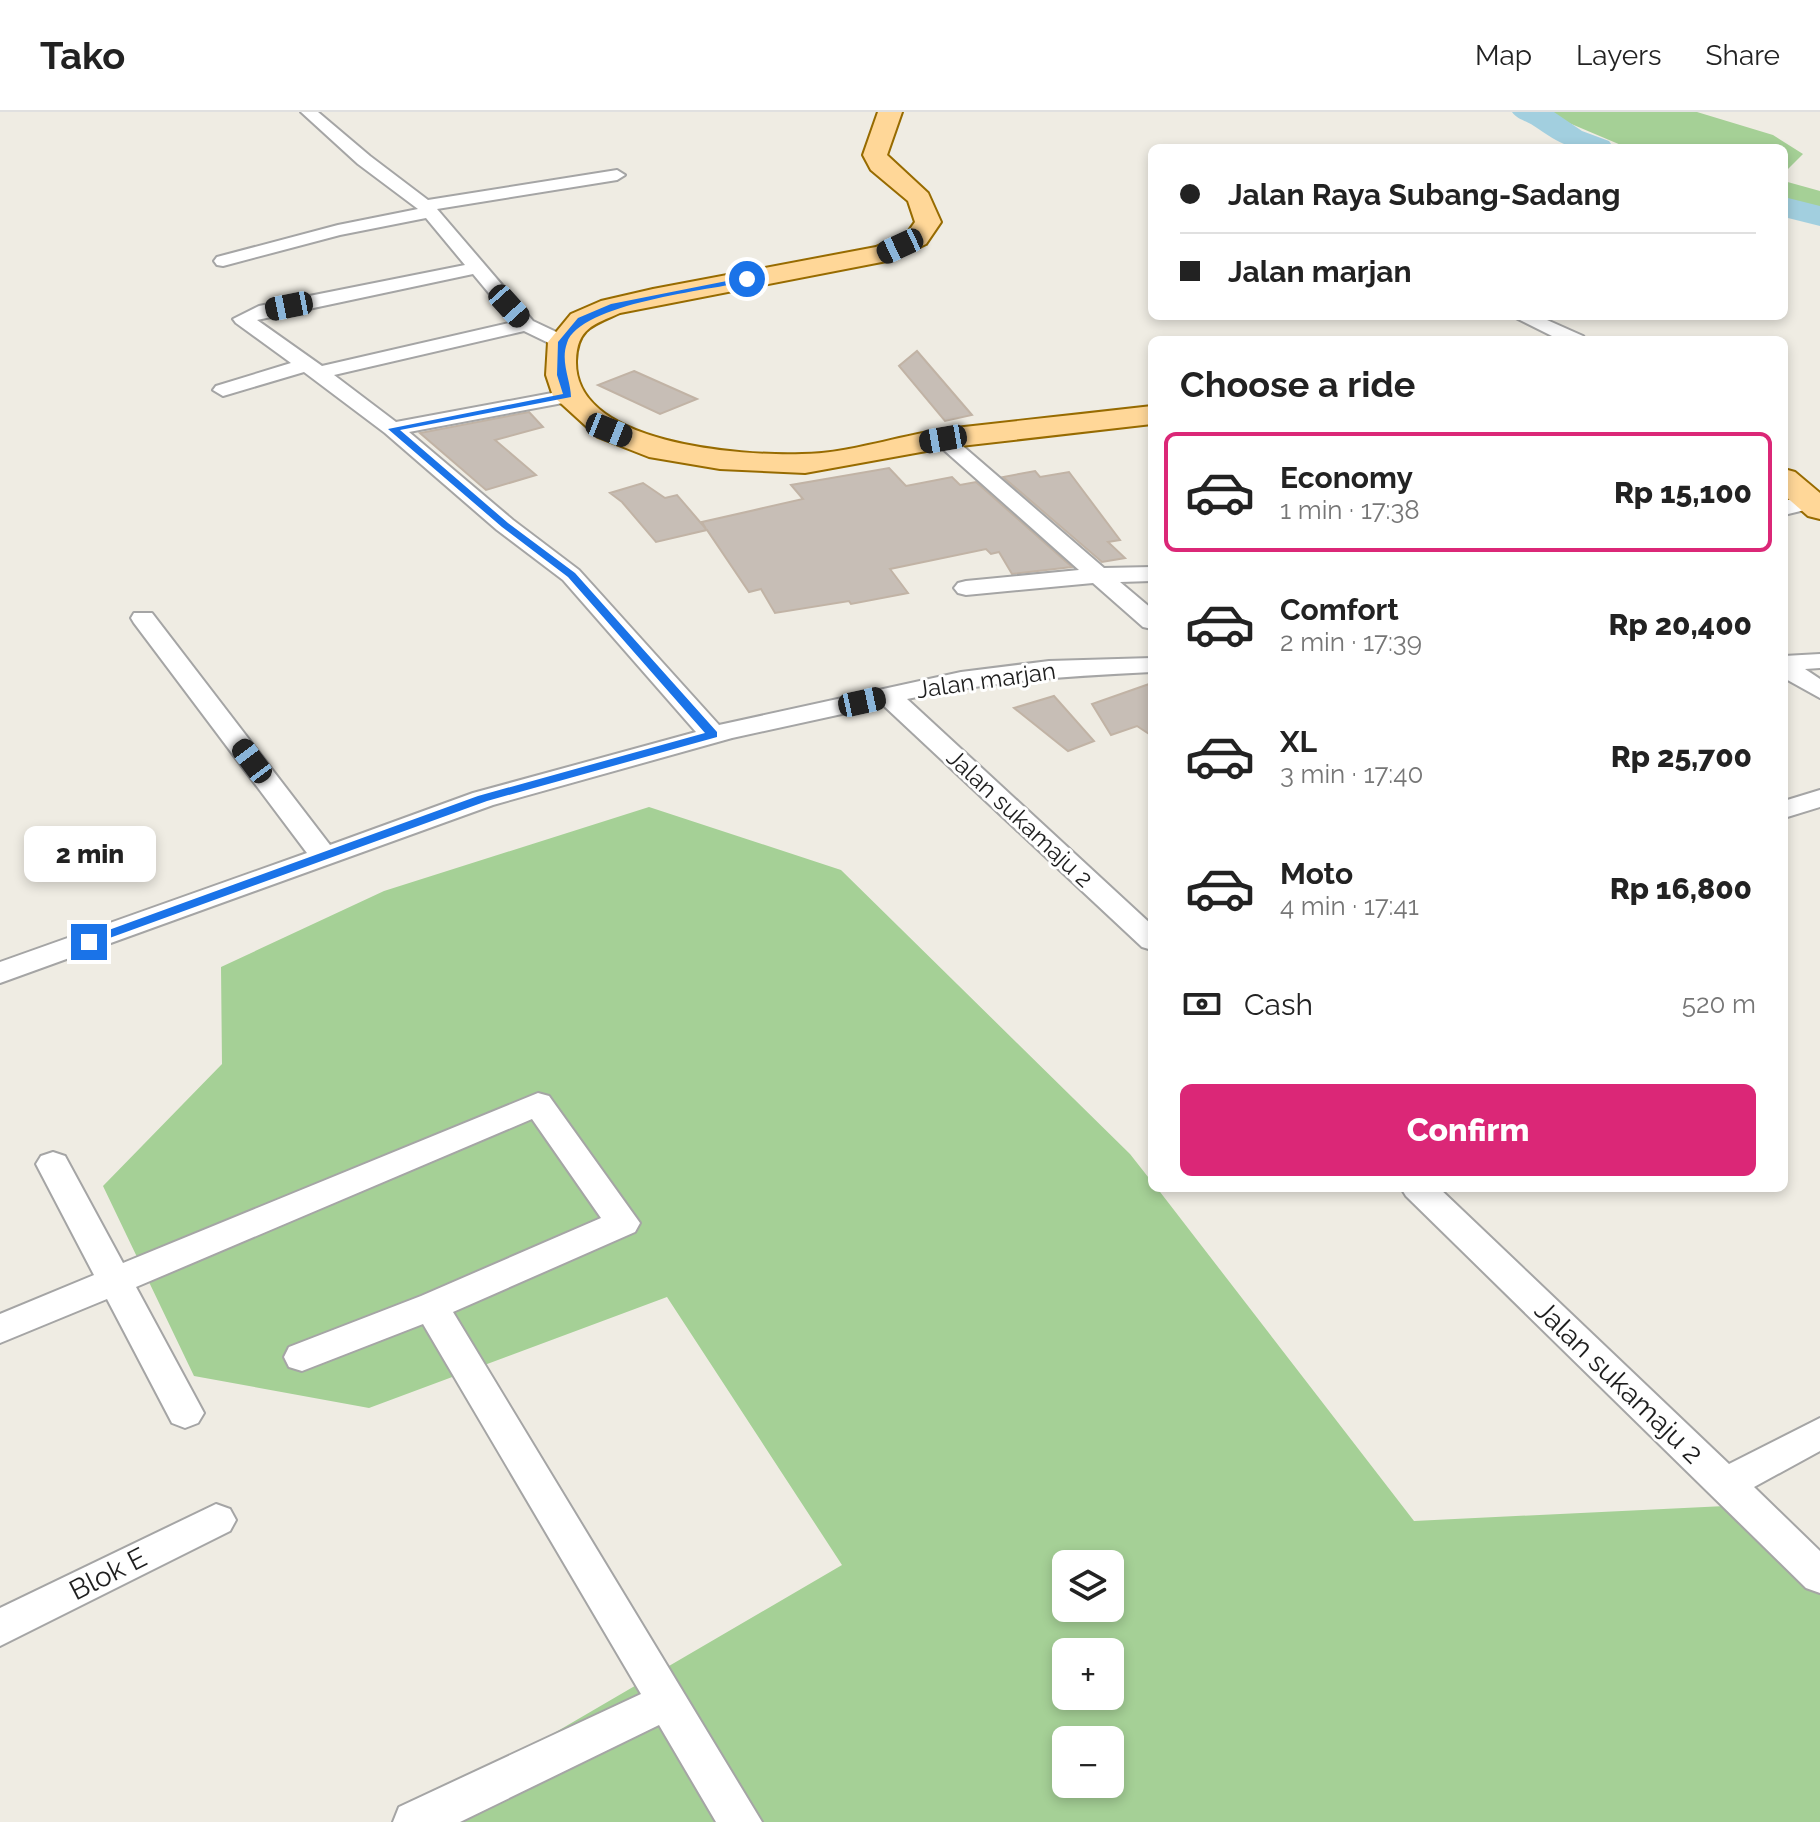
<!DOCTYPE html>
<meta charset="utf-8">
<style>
body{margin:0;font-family:Raleway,sans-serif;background:#f2f2f2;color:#222;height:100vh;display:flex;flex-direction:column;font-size:30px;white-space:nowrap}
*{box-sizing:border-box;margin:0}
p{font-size:26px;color:#767676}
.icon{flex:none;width:44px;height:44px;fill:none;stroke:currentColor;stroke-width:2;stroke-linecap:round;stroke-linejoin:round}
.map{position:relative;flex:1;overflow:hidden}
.drawer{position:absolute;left:1148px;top:224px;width:640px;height:856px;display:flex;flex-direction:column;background:#fff;border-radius:12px;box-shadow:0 4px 12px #0003}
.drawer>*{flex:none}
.hud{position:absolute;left:1148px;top:32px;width:640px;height:176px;border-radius:12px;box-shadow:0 4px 12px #0003;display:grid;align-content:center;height:176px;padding:0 32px;background:#fff}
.fabs{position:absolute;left:1052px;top:1438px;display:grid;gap:16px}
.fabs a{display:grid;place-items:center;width:72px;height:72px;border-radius:12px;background:#fff;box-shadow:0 4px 12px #0003;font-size:40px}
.end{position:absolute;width:36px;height:36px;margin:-18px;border:10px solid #1a73e8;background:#fff;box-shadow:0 0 0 4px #fff}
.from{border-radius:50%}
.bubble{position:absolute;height:56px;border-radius:12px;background:#fff;box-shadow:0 4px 12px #0003;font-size:26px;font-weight:800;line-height:56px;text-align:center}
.car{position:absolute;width:24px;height:48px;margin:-24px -12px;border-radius:10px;box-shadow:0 0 6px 2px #0007;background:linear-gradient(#222 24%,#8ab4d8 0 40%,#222 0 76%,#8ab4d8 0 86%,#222 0)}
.hud b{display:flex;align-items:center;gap:28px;height:76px;font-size:30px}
.hud b+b{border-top:2px solid #e0e0e0}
.hud i{width:20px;height:20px;background:#222}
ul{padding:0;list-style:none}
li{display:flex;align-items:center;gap:24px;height:120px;margin:0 16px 12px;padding:0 16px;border:4px solid transparent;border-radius:12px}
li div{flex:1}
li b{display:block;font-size:30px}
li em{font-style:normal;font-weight:800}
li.on{border-color:#db2777}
li>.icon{width:72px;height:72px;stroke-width:1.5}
h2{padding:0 32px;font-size:36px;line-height:96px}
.pay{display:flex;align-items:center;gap:20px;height:88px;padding:0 32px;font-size:30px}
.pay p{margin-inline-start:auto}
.action{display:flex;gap:16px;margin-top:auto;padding:16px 32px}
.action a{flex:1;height:92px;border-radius:12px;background:#db2777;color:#fff;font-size:32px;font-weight:800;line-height:92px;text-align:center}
header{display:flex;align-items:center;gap:48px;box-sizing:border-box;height:112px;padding:0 40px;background:#fff;border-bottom:2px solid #e0e0e0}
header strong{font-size:38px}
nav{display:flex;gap:44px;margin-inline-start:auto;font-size:28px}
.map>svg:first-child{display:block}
</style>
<header>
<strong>Tako</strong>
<nav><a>Map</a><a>Layers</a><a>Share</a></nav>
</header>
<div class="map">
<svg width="1820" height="1710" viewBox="0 0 1820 1710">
<rect width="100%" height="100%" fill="#efece3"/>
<g fill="#a5d096" fill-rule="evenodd">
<polygon points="1543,0 1697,0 1773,23 1803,42 1784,61 1784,36 1628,36"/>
<polygon points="1784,69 1820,79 1820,98 1784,88"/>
<path d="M 649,695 L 841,758 L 1130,1042 L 1152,1070 L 1152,1076 L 1157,1076 L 1414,1409 L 1746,1393 L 1820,1464 L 1820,1710 L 402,1710 L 842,1453 L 667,1185 L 369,1296 L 194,1264 L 103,1074 L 222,952 L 221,855 L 384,779 ZM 1066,1452 L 1110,1452 L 1110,1496 L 1066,1496 ZM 1066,1540 L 1110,1540 L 1110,1584 L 1066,1584 ZM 1066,1628 L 1110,1628 L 1110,1672 L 1066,1672 Z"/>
</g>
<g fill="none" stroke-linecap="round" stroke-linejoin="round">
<g fill="#a2cfdf" fill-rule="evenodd">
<path d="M 1512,0 L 1554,0 L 1582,19 L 1609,29 L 1614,36 C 1569,36 1571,39 1534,14 C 1525,8 1518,8 1512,0 Z"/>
<polygon points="1784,85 1820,94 1820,114 1784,105"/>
</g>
</g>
<g fill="#c7beb6" stroke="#c1b3a5" stroke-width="2">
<polygon points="917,239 972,303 945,309 899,254"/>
<polygon points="634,259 697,287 660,302 598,273"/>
<polygon points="529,300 543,315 495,328 536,363 486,378 420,321"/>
<polygon points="889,356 906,374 952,365 960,373 976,370 1072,455 1012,462 999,440 991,442 986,437 890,457 908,481 851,492 849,489 775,501 761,477 749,480 707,418 656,430 622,390 610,381 643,371 665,386 677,383 706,417 702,410 803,387 791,373"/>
<polygon points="1035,359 1040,365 1069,360 1120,428 1108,430 1125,446 1102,450 1003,365"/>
<polygon points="1152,571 1152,624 1137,614 1111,623 1092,592"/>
<polygon points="1054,584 1094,629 1068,639 1014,596"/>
</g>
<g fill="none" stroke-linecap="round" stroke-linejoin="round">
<g stroke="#a5a5a5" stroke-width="4">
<g id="minor">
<path d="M 301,0 L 318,0 L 370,44 L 428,88 L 617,58 L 625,63 L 617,68 L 437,97 L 533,209 L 569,226 L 572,230 L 569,234 L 555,234 L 524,219 L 334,263 L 396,310 L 568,278 L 575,280 L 578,284 L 575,288 L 568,290 L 409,320 L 513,408 L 579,458 L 719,613 L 961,560 L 1049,549 L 1152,546 L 1152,560 C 1069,564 989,569 907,587 L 1152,813 L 1152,838 L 1142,835 L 883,593 L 732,626 L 493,693 L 0,871 L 0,850 L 307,741 L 134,511 L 131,506 L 134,501 L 152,501 L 330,733 L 473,681 L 696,620 L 563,468 L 497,418 L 385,321 L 304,260 L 223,284 L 213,278 L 216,274 L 291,251 L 236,211 L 233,207 L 259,194 L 465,153 L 426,106 L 340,123 L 223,154 L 217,153 L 214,149 L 217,145 L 338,113 L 418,97 L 358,52 ZM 473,162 L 513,210 L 322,254 L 257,208 Z"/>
<polygon points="1512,204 1538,204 1583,224 1586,228 1560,228"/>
<polygon points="943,321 950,323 1104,456 1152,455 1152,469 1120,470 1152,497 1152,517 1143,515 1093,471 966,483 958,481 954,476 958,471 966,469 1079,458 936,331 932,327"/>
<polygon points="1809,383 1820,390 1817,395 1784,403 1784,389"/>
<polygon points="1820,542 1820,556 1805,557 1820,567 1820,586 1784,566 1784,544"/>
<polygon points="1820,678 1820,695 1784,706 1784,689"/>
<polygon points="538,981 549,984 640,1111 635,1120 453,1200 762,1710 716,1710 659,1613 460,1710 393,1710 399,1695 641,1582 423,1212 302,1259 289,1255 284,1245 289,1235 421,1184 601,1106 532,1007 136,1175 204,1301 198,1311 185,1316 172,1311 107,1187 0,1231 0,1202 94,1163 36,1052 41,1044 53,1040 65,1044 123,1151"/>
<polygon points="1401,1076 1439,1076 1729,1352 1820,1306 1820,1339 1754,1375 1820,1439 1820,1481 1806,1476 1406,1084"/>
<polygon points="216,1392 230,1397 236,1408 230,1419 0,1534 0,1496"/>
</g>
</g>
<g stroke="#976b00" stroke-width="4">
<g id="primary">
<path d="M 878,0 L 902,0 L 887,43 L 928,81 L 941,110 L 926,132 L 892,148 L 620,201 C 593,213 577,216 576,249 C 574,333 742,344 802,342 C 847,342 901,323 946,317 C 1015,309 1083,302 1152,294 L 1152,312 L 943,336 L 805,361 L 720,357 L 649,345 L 598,325 L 553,284 L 546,263 L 548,230 L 571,202 L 601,189 L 653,177 L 876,135 L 908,120 L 915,110 L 908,89 L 871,58 L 863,43 Z"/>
<polygon points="1784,357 1795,360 1820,381 1820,407 1808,404 1784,383"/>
</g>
</g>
<use href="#minor" fill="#fff" fill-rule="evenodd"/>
<use href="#primary" fill="#ffd798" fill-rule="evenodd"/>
</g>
<path fill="#1a73e8" d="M 747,165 L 750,169 C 710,178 580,191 567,231 C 560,250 571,269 571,285 L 400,318 L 508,411 L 575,461 L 717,620 L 717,625 L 487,689 L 93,832 L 84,832 L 84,827 L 478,684 L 705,621 L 568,465 L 502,415 L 388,317 L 563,282 L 557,263 L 558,230 L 578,206 L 611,192 Z"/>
<g text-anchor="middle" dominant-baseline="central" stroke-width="6" stroke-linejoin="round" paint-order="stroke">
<g font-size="24" fill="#1e1e1e" stroke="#fff">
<text transform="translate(986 568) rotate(-8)">Jalan marjan</text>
<text transform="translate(1020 706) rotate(43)">Jalan sukamaju 2</text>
</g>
<g font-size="28" fill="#1e1e1e" stroke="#fff">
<text transform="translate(1619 1270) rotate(44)">Jalan sukamaju 2</text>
<text transform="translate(108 1462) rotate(-27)">Blok E</text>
</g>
</g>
</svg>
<div class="fabs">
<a><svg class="icon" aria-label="layers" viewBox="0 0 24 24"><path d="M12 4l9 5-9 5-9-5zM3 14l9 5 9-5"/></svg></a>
<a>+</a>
<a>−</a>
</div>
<i class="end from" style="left:747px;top:167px"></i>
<i class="end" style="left:89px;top:830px"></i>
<div class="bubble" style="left:24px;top:714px;width:132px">2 min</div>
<i class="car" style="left:900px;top:134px;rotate:245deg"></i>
<i class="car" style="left:289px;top:194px;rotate:259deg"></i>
<i class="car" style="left:509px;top:194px;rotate:138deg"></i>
<i class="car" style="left:609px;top:318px;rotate:112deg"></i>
<i class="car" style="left:943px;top:327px;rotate:260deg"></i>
<i class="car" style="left:862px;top:590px;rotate:78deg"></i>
<i class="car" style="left:252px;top:649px;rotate:323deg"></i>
<div class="hud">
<b><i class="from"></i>Jalan Raya Subang-Sadang</b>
<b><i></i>Jalan marjan</b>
</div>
<section class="drawer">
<h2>Choose a ride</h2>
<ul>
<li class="on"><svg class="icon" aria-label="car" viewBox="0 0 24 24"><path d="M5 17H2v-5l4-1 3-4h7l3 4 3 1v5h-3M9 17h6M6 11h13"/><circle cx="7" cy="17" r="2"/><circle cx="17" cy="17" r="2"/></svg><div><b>Economy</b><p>1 min · 17:38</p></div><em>Rp 15,100</em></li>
<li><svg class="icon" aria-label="car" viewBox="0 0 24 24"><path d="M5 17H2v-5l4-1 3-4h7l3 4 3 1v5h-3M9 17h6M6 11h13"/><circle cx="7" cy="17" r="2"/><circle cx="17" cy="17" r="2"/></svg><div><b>Comfort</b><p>2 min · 17:39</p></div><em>Rp 20,400</em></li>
<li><svg class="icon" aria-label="car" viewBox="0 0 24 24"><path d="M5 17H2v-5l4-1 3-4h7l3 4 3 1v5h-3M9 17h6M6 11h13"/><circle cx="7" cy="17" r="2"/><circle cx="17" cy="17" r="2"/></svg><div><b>XL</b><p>3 min · 17:40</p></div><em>Rp 25,700</em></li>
<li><svg class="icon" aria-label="car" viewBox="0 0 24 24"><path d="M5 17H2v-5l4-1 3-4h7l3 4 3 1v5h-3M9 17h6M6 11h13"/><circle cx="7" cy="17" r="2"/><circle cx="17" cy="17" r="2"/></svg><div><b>Moto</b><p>4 min · 17:41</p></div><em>Rp 16,800</em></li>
</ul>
<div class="pay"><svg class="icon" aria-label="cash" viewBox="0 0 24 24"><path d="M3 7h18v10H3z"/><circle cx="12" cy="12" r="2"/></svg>Cash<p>520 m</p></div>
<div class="action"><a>Confirm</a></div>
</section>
</div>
